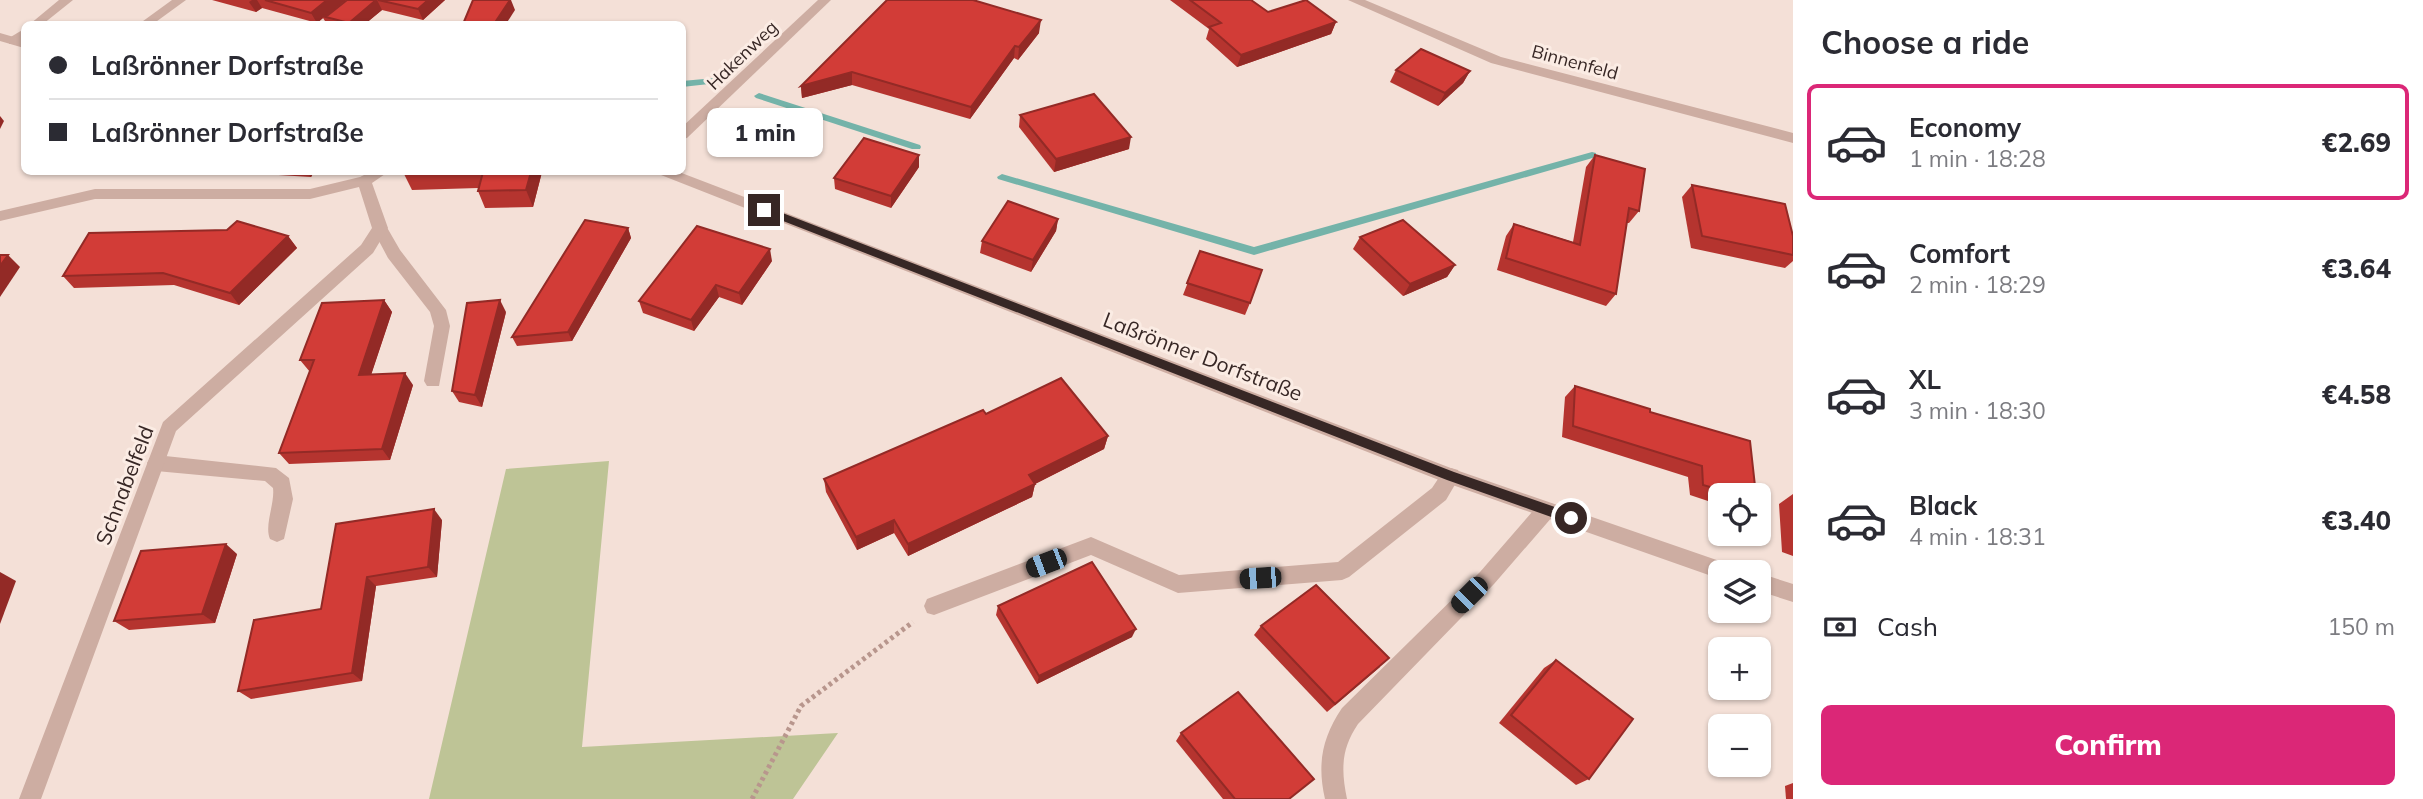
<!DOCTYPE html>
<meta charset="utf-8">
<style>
body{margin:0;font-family:Mulish,sans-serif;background:#f7f7f7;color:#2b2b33;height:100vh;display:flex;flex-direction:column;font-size:26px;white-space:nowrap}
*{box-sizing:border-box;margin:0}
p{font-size:23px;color:#7c7c81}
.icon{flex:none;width:38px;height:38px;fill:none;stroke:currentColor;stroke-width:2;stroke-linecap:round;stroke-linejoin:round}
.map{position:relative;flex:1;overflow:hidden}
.side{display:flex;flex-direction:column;background:#fff;width:630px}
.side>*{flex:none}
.top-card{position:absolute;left:21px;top:21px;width:665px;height:154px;border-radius:10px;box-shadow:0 2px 5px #0004;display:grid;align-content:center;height:154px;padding:0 28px;background:#fff}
.controls{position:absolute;left:1708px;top:483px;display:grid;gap:14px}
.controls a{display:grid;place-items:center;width:63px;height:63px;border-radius:10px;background:#fff;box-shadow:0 2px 5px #0004;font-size:35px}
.end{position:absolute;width:32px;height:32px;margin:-16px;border:9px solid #372725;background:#fff;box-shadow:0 0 0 4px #fff}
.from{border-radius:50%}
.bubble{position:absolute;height:49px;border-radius:10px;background:#fff;box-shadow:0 2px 5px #0004;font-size:23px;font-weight:800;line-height:49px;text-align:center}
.car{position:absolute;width:21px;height:42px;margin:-21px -10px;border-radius:9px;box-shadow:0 0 5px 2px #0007;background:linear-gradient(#222 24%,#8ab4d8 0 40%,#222 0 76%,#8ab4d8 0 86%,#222 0)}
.top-card b{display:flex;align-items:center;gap:24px;height:66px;font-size:26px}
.top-card b+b{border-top:2px solid #e1e1e2}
.top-card i{width:18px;height:18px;background:#2b2b33}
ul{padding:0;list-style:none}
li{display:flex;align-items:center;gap:21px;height:116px;margin:0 14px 10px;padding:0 14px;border:4px solid transparent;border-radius:10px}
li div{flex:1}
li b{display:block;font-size:26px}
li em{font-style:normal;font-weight:800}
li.on{border-color:#db2777}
li>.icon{width:63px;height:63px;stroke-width:1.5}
h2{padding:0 28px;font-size:32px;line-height:84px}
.pay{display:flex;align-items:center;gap:18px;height:77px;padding:0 28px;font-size:26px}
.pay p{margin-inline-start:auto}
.button{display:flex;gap:14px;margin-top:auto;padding:14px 28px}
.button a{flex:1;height:80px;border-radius:10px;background:#db2777;color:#fff;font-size:28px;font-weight:800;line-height:80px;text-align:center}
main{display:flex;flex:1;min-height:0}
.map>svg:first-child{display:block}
</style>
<main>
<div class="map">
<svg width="1793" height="799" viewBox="0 0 1793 799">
<rect width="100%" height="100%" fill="#f4e0d7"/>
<polygon fill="#bec496" points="609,461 582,747 838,733 793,799 429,799 506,469"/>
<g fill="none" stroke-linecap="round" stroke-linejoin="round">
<g fill="#74b3a9" fill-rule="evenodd">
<polygon points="715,78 718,79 718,83 682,87 682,81"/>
<polygon points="759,93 920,145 921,147 920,149 912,149 756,98 754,96"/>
<polygon points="1592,152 1596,153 1596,157 1254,255 998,179 997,177 1002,174 1254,247"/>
</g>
<polyline stroke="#b8968d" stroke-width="5" stroke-dasharray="3.5 3.5" stroke-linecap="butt" points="752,799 801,706 913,622"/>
<g fill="#cdada2" fill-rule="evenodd">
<polygon points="59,0 73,0 43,24 30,24"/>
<polygon points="172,0 186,0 153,24 139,24"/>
<polygon points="24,29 24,39 19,44 9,44 9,38"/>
<polygon points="380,223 385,224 400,250 446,310 450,326 439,386 427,386 424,381 434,326 430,312 388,258 372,228"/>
<path d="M 156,455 L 276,468 L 289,478 L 293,499 L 284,539 L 277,542 L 270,539 C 264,525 275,504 273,488 L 265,481 L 156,471 L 150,468 L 147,463 L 150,458 Z"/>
<polygon points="1451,468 1458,470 1460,476 1446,500 1349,577 1342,580 1178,593 1091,555 934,615 927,613 924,606 927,599 1091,537 1179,575 1338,562 1432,488 1444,470"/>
<path d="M 1546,502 L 1553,504 L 1555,510 L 1553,516 L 1494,584 L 1358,724 C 1341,749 1341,770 1347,799 L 1325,799 C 1317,764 1322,738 1342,708 L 1480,572 L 1539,504 Z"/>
</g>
<g fill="#cdada2" fill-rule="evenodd">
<polygon points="818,0 831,0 687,138 682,139 682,127"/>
<polygon points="1348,0 1365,0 1501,57 1793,133 1793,143 1491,63"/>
<polygon points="370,172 388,172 372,183 388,228 373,253 176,431 41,799 19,799 163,422 361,245 372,228 359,187 310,199 95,199 0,221 0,211 95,189 310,189 360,177"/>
</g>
<g fill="#cdada2" fill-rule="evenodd">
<polygon points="0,33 24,40 24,48 0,41"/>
<polygon points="659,172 679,172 1456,470 1734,566 1737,572 1720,572 1720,579 1444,482 661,175"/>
<polygon points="1759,573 1793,584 1793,602 1759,591"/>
</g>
</g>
<g fill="#b5342f">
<polygon points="212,0 346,0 326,16 347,0 445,0 423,20 382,10 365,24 327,24 323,18 317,23 262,8 256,12"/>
<polygon points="887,0 1039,33 1018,60 1014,58 970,119 852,85 802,98 801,86"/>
<polygon points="1170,0 1251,0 1268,12 1336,22 1331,34 1237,67 1206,39 1209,29"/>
<polygon points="1396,70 1470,71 1463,83 1438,106 1390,82"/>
<polygon points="1020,115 1129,149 1054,172 1019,127"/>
<polygon points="1595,155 1639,211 1629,223 1627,223 1616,294 1606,306 1497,270 1506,236 1514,224 1573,242 1586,167"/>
<polygon points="919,167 891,208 835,189 834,178"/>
<polygon points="261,172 314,172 311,177 262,174"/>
<polygon points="403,172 542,172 533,207 485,208 478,191 478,188 412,190"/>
<polygon points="1692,185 1793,236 1793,261 1785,268 1691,248 1682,197"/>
<polygon points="1058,219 1056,231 1031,272 980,253 982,241"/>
<polygon points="628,228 631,238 572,341 517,346 512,337"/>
<polygon points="288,236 297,248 239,305 174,285 74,288 63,276"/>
<polygon points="1360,237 1455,265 1447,277 1403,296 1353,249"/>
<polygon points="1200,251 1250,303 1245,315 1183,295"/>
<polygon points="772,261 742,305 719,297 694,331 643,313 639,301"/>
<polygon points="384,300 392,312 371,375 413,385 390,460 289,464 279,453 310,372 300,360"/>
<polygon points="506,312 482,407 459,402 452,391"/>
<polygon points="1575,386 1650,412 1756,495 1720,495 1720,505 1690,495 1688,477 1562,437 1565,397"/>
<polygon points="986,414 1108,436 1104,449 1035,484 1032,497 908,556 894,533 857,550 826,492 824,479"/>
<polygon points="1793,494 1793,556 1782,552 1779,504"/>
<polygon points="442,520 437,577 376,586 362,681 251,699 238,691 321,609"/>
<polygon points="237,554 215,623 129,630 114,621"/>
<polygon points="998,606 1132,637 1037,684 996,615"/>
<polygon points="1261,626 1380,667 1327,712 1254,635"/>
<polygon points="1556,660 1589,779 1576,785 1499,723 1544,668"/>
<polygon points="1181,733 1289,799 1223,799 1176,741"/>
<polygon points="1793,783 1793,799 1786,799 1785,786"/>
</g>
<g fill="#932a26">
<polygon points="252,0 257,0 262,8 256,12 249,2"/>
<polygon points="327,0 346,0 325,17 322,16 323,18 317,23 311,13"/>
<polygon points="377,0 382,10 365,24 349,24 349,23"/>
<polygon points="428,0 445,0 423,20 418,9"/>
<polygon points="510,0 511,0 515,10 506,24 494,24"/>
<polygon points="1041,20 1039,33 1018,60 1019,47"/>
<polygon points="1336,22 1331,34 1237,67 1241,55"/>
<polygon points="1015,46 1014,58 970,119 971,107"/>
<polygon points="1470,71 1463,83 1438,106 1445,93"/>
<polygon points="852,72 852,85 802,98 801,86"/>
<polygon points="0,116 4,121 0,129"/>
<polygon points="1131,137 1129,149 1054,172 1056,159"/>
<polygon points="919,155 919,167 891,208 891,196"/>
<polygon points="307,172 314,172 311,177"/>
<polygon points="531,172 542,172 533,207 526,190"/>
<polygon points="1058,219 1056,231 1031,272 1033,260"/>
<polygon points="628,228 631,238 572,341 568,332"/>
<polygon points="288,236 297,248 239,305 230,293"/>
<polygon points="770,249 772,261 742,305 739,293"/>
<polygon points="8,255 20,267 0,297 0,266"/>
<polygon points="1455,265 1447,277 1403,296 1410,284"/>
<polygon points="716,285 719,297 694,331 691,320"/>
<polygon points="384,300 392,312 367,387 359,375"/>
<polygon points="500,300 506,312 482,407 475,395"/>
<polygon points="405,373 413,385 390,460 382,449"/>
<polygon points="1108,436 1104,449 1035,484 1032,497 908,556 908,544 1029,475"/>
<polygon points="434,509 442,520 437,577 428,567"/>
<polygon points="894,520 894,533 857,550 856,537"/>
<polygon points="226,544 237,554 215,623 202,614"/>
<polygon points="0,572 16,581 0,624"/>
<polygon points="367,577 376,586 362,681 352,673"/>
<polygon points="1136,629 1132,637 1037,684 1039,676"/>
</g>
<g fill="#d23c37" stroke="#932a26" stroke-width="2">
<polygon points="265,0 327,0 311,13"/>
<polygon points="347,0 376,0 349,23 322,16 328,15"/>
<polygon points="378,0 428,0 418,9"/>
<polygon points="473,0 510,0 494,24 463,24"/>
<polygon points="887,0 973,0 1041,20 1019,47 1015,46 971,107 852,72 801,86"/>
<polygon points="1190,0 1251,0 1268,12 1306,0 1336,22 1241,55 1209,27 1221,23"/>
<polygon points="1421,49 1470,71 1445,93 1396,70"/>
<polygon points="1094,94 1131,137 1056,159 1020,115"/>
<polygon points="864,138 919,155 891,196 834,178"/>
<polygon points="1595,155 1645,169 1639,211 1629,208 1616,294 1506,258 1514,224 1580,245"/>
<polygon points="403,172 441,172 403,173"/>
<polygon points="483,172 531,172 526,190 478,191"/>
<polygon points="1692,185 1785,204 1793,236 1793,255 1702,236"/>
<polygon points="1008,201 1058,219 1033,260 982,241"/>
<polygon points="585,220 628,228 568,332 512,337"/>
<polygon points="1403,220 1455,265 1410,284 1360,237"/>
<polygon points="237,221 288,236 230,293 163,273 63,276 89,233 227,230"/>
<polygon points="697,226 770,249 739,293 716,285 691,320 639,301"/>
<polygon points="1200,251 1262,270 1250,303 1187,283"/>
<polygon points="0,255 8,255 0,266"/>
<polygon points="384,300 359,375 405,373 382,449 279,453 314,360 300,360 322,303"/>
<polygon points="500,300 475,395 452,391 467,303"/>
<polygon points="1061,378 1108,436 1029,475 1035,484 908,544 894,520 856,537 824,479 983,410 986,414"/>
<polygon points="1575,386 1650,409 1650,412 1750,441 1756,495 1738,495 1703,485 1702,466 1573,426"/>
<polygon points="434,509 428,567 367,577 352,673 238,691 254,620 321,609 336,524"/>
<polygon points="226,544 202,614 114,621 141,551"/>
<polygon points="1092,562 1136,629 1039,676 998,606"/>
<polygon points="1316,585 1389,658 1335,704 1261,626"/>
<polygon points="1556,660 1633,719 1589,779 1511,715"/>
<polygon points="1238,692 1314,779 1289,799 1235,799 1181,733"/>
</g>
<polygon fill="#372725" points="760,207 767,207 1454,472 1575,514 1577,518 1571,524 1447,480 760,212"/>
<g text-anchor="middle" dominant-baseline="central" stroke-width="6" stroke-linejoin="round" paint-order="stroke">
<g font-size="18" fill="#372725" stroke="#fbece4">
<text transform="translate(742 55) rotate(-44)">Hakenweg</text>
<text transform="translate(1575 62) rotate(15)">Binnenfeld</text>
</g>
<g font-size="21" fill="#372725" stroke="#fbece4">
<text transform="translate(1203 356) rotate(21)">Laßrönner Dorfstraße</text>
<text transform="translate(124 485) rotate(-69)">Schnabelfeld</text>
</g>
</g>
</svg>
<div class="controls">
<a><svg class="icon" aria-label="locate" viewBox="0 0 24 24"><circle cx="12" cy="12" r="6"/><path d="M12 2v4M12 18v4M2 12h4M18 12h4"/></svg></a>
<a><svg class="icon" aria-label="layers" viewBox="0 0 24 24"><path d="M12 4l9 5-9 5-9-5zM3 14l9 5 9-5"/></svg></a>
<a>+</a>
<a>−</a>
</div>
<i class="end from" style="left:1571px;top:518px"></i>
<i class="end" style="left:764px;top:210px"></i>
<div class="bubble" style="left:707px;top:108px;width:116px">1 min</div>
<i class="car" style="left:1046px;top:563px;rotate:249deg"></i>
<i class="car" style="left:1260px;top:578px;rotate:266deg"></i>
<i class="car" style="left:1469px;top:595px;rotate:225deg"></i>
<div class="top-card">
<b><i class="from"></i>Laßrönner Dorfstraße</b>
<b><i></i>Laßrönner Dorfstraße</b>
</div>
</div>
<section class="side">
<h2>Choose a ride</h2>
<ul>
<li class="on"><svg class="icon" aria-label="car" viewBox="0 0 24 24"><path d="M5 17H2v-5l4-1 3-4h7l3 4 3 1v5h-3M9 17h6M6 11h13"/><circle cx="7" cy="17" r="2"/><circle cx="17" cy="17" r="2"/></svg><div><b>Economy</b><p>1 min · 18:28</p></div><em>€2.69</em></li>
<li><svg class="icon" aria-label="car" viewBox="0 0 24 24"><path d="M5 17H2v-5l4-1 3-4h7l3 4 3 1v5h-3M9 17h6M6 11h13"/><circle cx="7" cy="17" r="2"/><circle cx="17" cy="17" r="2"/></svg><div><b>Comfort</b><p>2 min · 18:29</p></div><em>€3.64</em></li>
<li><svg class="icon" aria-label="car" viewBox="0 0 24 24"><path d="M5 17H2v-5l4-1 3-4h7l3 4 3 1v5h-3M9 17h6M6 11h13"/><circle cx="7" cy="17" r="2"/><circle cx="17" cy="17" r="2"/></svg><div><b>XL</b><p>3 min · 18:30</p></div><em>€4.58</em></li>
<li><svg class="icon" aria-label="car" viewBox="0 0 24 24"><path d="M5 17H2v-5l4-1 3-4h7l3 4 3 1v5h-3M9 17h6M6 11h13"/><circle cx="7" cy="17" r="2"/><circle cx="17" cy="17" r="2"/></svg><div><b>Black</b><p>4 min · 18:31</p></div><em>€3.40</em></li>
</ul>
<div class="pay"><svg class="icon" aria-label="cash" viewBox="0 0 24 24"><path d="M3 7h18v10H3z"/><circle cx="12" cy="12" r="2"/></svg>Cash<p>150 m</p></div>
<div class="button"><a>Confirm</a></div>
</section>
</main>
